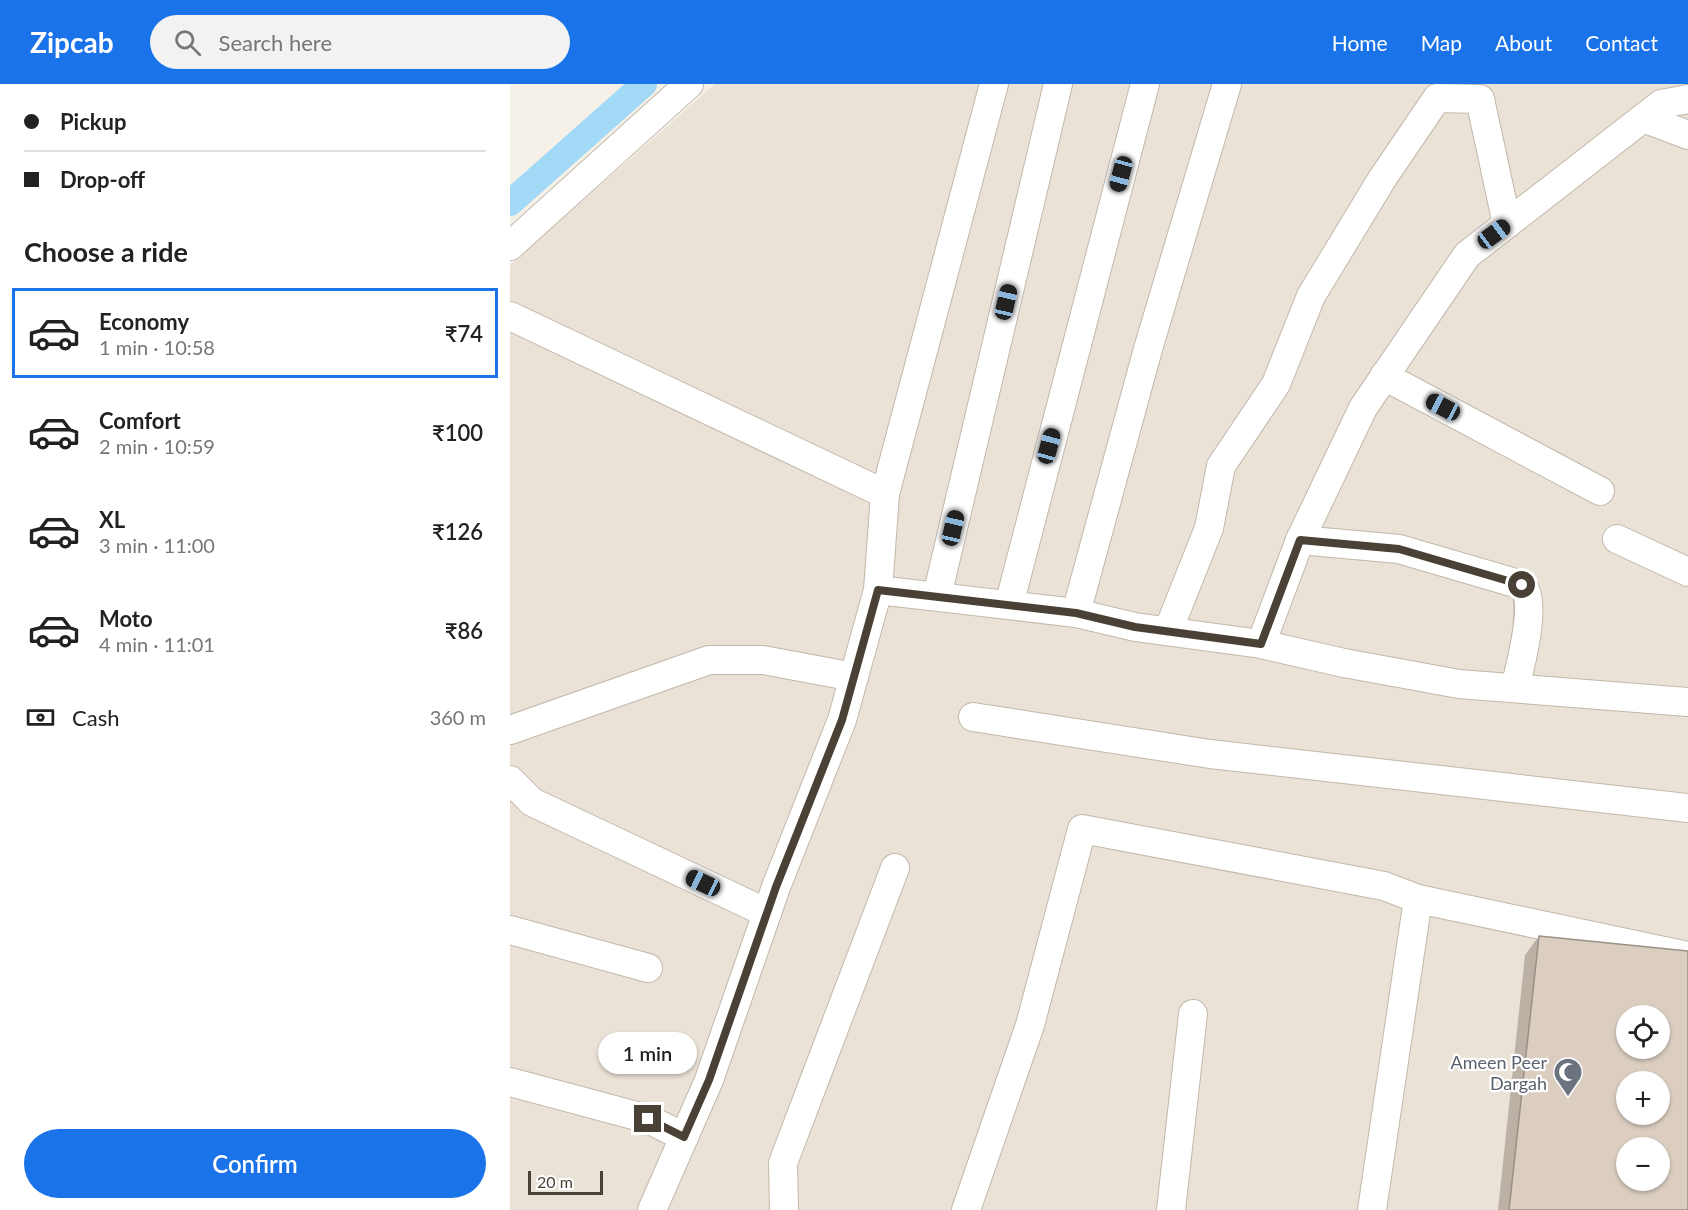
<!DOCTYPE html>
<meta charset="utf-8">
<style>
body{margin:0;font-family:Lato,sans-serif;background:#f2f2f2;color:#222;height:100vh;display:flex;flex-direction:column;font-size:22px;white-space:nowrap}
*{box-sizing:border-box;margin:0}
p{font-size:20px;color:#767676}
.icon{flex:none;width:33px;height:33px;fill:none;stroke:currentColor;stroke-width:2;stroke-linecap:round;stroke-linejoin:round}
.map{position:relative;flex:1;overflow:hidden}
.drawer{display:flex;flex-direction:column;background:#fff;width:510px}
.drawer>*{flex:none}
.top-card{display:grid;align-content:center;height:132px;padding:0 24px;background:#fff}
.tools{position:absolute;left:1106px;top:921px;display:grid;gap:12px}
.tools a{display:grid;place-items:center;width:54px;height:54px;border-radius:50%;background:#fff;box-shadow:0 2px 4px #0004;font-size:30px}
.scale{position:absolute;left:18px;bottom:15px;width:75px;box-sizing:border-box;padding-left:6px;border:3px solid #4a4136;border-top:0;font-size:16px;line-height:21px;white-space:nowrap;color:#4a4136;-webkit-text-stroke:4px #fff;paint-order:stroke}
.end{position:absolute;width:27px;height:27px;margin:-14px;border:8px solid #4a4136;background:#fff;box-shadow:0 0 0 3px #fff}
.from{border-radius:50%}
.bubble{position:absolute;height:42px;border-radius:21px;background:#fff;box-shadow:0 2px 4px #0004;font-size:20px;font-weight:600;line-height:42px;text-align:center}
.car{position:absolute;width:18px;height:36px;margin:-18px -9px;border-radius:8px;box-shadow:0 0 4px 2px #0007;background:linear-gradient(#222 24%,#8ab4d8 0 40%,#222 0 76%,#8ab4d8 0 86%,#222 0)}
.top-card b{display:flex;align-items:center;gap:21px;height:57px;font-size:22px}
.top-card b+b{border-top:2px solid #e0e0e0}
.top-card i{width:15px;height:15px;background:#222}
ul{padding:0;list-style:none}
li{display:flex;align-items:center;gap:18px;height:90px;margin:0 12px 9px;padding:0 12px;border:3px solid transparent;border-radius:0px}
li div{flex:1}
li b{display:block;font-size:22px}
li em{font-style:normal;font-weight:600}
li.current{border-color:#1a73e8}
li>.icon{width:54px;height:54px;stroke-width:1.5}
h2{padding:0 24px;font-size:27px;line-height:72px}
.pay{display:flex;align-items:center;gap:15px;height:66px;padding:0 24px;font-size:22px}
.pay p{margin-inline-start:auto}
.cta{display:flex;gap:12px;margin-top:auto;padding:12px 24px}
.cta a{flex:1;height:69px;border-radius:36px;background:#1a73e8;color:#fff;font-size:24px;font-weight:600;line-height:69px;text-align:center}
header{display:flex;align-items:center;gap:36px;box-sizing:border-box;height:84px;padding:0 30px;background:#1a73e8;color:#fff}
header strong{font-size:28px}
nav{display:flex;gap:33px;margin-inline-start:auto;font-size:21px}
.search{width:420px;height:54px;background:#f2f2f2;display:flex;align-items:center;gap:15px;box-sizing:border-box;padding:0 21px;border-radius:33px;color:#767676;font-size:22px}
main{display:flex;flex:1;min-height:0}
.map>svg:first-child{display:block}
</style>
<header>
<strong>Zipcab</strong>
<div class="search"><svg class="icon" aria-label="search" viewBox="0 0 24 24"><circle cx="10" cy="10" r="6"/><path d="M15 15l6 6"/></svg>Search here</div>
<nav><a>Home</a><a>Map</a><a>About</a><a>Contact</a></nav>
</header>
<main>
<section class="drawer">
<div class="top-card">
<b><i class="from"></i>Pickup</b>
<b><i></i>Drop-off</b>
</div>
<h2>Choose a ride</h2>
<ul>
<li class="current"><svg class="icon" aria-label="car" viewBox="0 0 24 24"><path d="M5 17H2v-5l4-1 3-4h7l3 4 3 1v5h-3M9 17h6M6 11h13"/><circle cx="7" cy="17" r="2"/><circle cx="17" cy="17" r="2"/></svg><div><b>Economy</b><p>1 min · 10:58</p></div><em>₹74</em></li>
<li><svg class="icon" aria-label="car" viewBox="0 0 24 24"><path d="M5 17H2v-5l4-1 3-4h7l3 4 3 1v5h-3M9 17h6M6 11h13"/><circle cx="7" cy="17" r="2"/><circle cx="17" cy="17" r="2"/></svg><div><b>Comfort</b><p>2 min · 10:59</p></div><em>₹100</em></li>
<li><svg class="icon" aria-label="car" viewBox="0 0 24 24"><path d="M5 17H2v-5l4-1 3-4h7l3 4 3 1v5h-3M9 17h6M6 11h13"/><circle cx="7" cy="17" r="2"/><circle cx="17" cy="17" r="2"/></svg><div><b>XL</b><p>3 min · 11:00</p></div><em>₹126</em></li>
<li><svg class="icon" aria-label="car" viewBox="0 0 24 24"><path d="M5 17H2v-5l4-1 3-4h7l3 4 3 1v5h-3M9 17h6M6 11h13"/><circle cx="7" cy="17" r="2"/><circle cx="17" cy="17" r="2"/></svg><div><b>Moto</b><p>4 min · 11:01</p></div><em>₹86</em></li>
</ul>
<div class="pay"><svg class="icon" aria-label="cash" viewBox="0 0 24 24"><path d="M3 7h18v10H3z"/><circle cx="12" cy="12" r="2"/></svg>Cash<p>360 m</p></div>
<div class="cta"><a>Confirm</a></div>
</section>
<div class="map">
<svg width="1178" height="1126" viewBox="0 0 1178 1126">
<rect width="100%" height="100%" fill="#f5f0e8"/>
<path fill="#eae2d6" fill-rule="evenodd" d="M 205,0 L 1178,0 L 1178,1126 L 0,1126 L 0,181 ZM 1116,932 L 1149,932 L 1149,964 L 1116,964 ZM 1116,998 L 1149,998 L 1149,1030 L 1116,1030 ZM 1116,1064 L 1149,1064 L 1149,1096 L 1116,1096 Z"/>
<g fill="none" stroke-linecap="round" stroke-linejoin="round">
<polyline stroke="#a1d9f6" stroke-width="26" points="0,119 134,0"/>
<g stroke="#c2b8aa" stroke-width="30">
<g id="minor">
<polyline points="484,0 375,410 368,506 566,529 625,543 751,560 834,579 949,600 1178,618"/>
<polyline points="1133,34 1178,51"/>
<polyline points="0,162 179,0"/>
<polyline points="0,232 375,410"/>
<polyline points="874,292 1090,407"/>
<polyline points="1107,455 1178,488"/>
<path d="M 790,456 L 889,465 L 1012,501 C 1028,517 1010,583 1005,604"/>
<polyline points="427,512 548,0"/>
<polyline points="499,521 635,0"/>
<polyline points="566,529 638,265 717,0"/>
<polyline points="658,547 699,444 711,382 766,300 801,212 872,95 927,14 970,15 997,140"/>
<polyline points="751,560 790,456 853,324 957,171 1151,20 1178,15"/>
<polyline points="463,633 700,670 1178,724"/>
<polyline points="0,646 199,576 253,576 344,593"/>
<polyline points="0,696 22,718 257,829"/>
<polyline points="908,815 1178,872"/>
<polyline points="0,846 138,884"/>
<polyline points="0,998 138,1035 174,1053"/>
<polyline points="142,1126 199,996 266,803 332,636 368,506"/>
<polyline points="274,1126 273,1079 385,784"/>
<polyline points="456,1126 520,941 572,745 874,802 908,815 862,1126"/>
<polyline points="661,1126 683,930"/>
</g>
</g>
<use href="#minor" stroke="#fff" stroke-width="28"/>
</g>
<polygon fill="#bcb1a5" points="1029,852 1178,1126 988,1126 1015,871"/>
<path fill="#dbcec0" stroke="#999086" stroke-width="1.5" fill-rule="evenodd" d="M 1029,852 L 1178,867 L 1178,1126 L 999,1126 ZM 1116,932 L 1149,932 L 1149,964 L 1116,964 ZM 1116,998 L 1149,998 L 1149,1030 L 1116,1030 ZM 1116,1064 L 1149,1064 L 1149,1096 L 1116,1096 Z"/>
<g fill="none" stroke-linecap="round" stroke-linejoin="round">
<polyline stroke="#4a4136" stroke-width="8" points="138,1035 174,1053 199,996 266,803 332,636 368,506 566,529 625,543 751,560 790,456 889,465 1012,501"/>
</g>
<defs>
<g id="mosque-pin" transform="scale(1.5)"><path d="M0 17L-7.5 6A9.5 9.5 0 1 1 7.5 6Z" fill="#6b7280" stroke="#fff"/><path d="M3.5-4.9A6 6 0 1 0 3.5 4.9A5 5 0 1 1 3.5-4.9Z" fill="#fff"/></g>
</defs>
<g fill-rule="evenodd">
<use href="#mosque-pin" x="1058" y="988"/>
</g>
<g text-anchor="middle" dominant-baseline="central" stroke-width="4.5" stroke-linejoin="round" paint-order="stroke">
<g font-size="18" fill="#5b616d" stroke="#fff" text-anchor="end">
<text x="1037" y="978">Ameen Peer<tspan x="1037" dy="21">Dargah</tspan></text>
</g>
</g>
</svg>
<div class="tools">
<a><svg class="icon" aria-label="locate" viewBox="0 0 24 24"><circle cx="12" cy="12" r="6"/><path d="M12 2v4M12 18v4M2 12h4M18 12h4"/></svg></a>
<a>+</a>
<a>−</a>
</div>
<div class="scale">20 m</div>
<i class="end from" style="left:1012px;top:501px"></i>
<i class="end" style="left:138px;top:1035px"></i>
<div class="bubble" style="left:88px;top:948px;width:99px">1 min</div>
<i class="car" style="left:611px;top:90px;rotate:195deg"></i>
<i class="car" style="left:984px;top:150px;rotate:53deg"></i>
<i class="car" style="left:496px;top:218px;rotate:13deg"></i>
<i class="car" style="left:933px;top:323px;rotate:298deg"></i>
<i class="car" style="left:539px;top:362px;rotate:15deg"></i>
<i class="car" style="left:443px;top:444px;rotate:13deg"></i>
<i class="car" style="left:193px;top:799px;rotate:295deg"></i>
</div>
</main>
